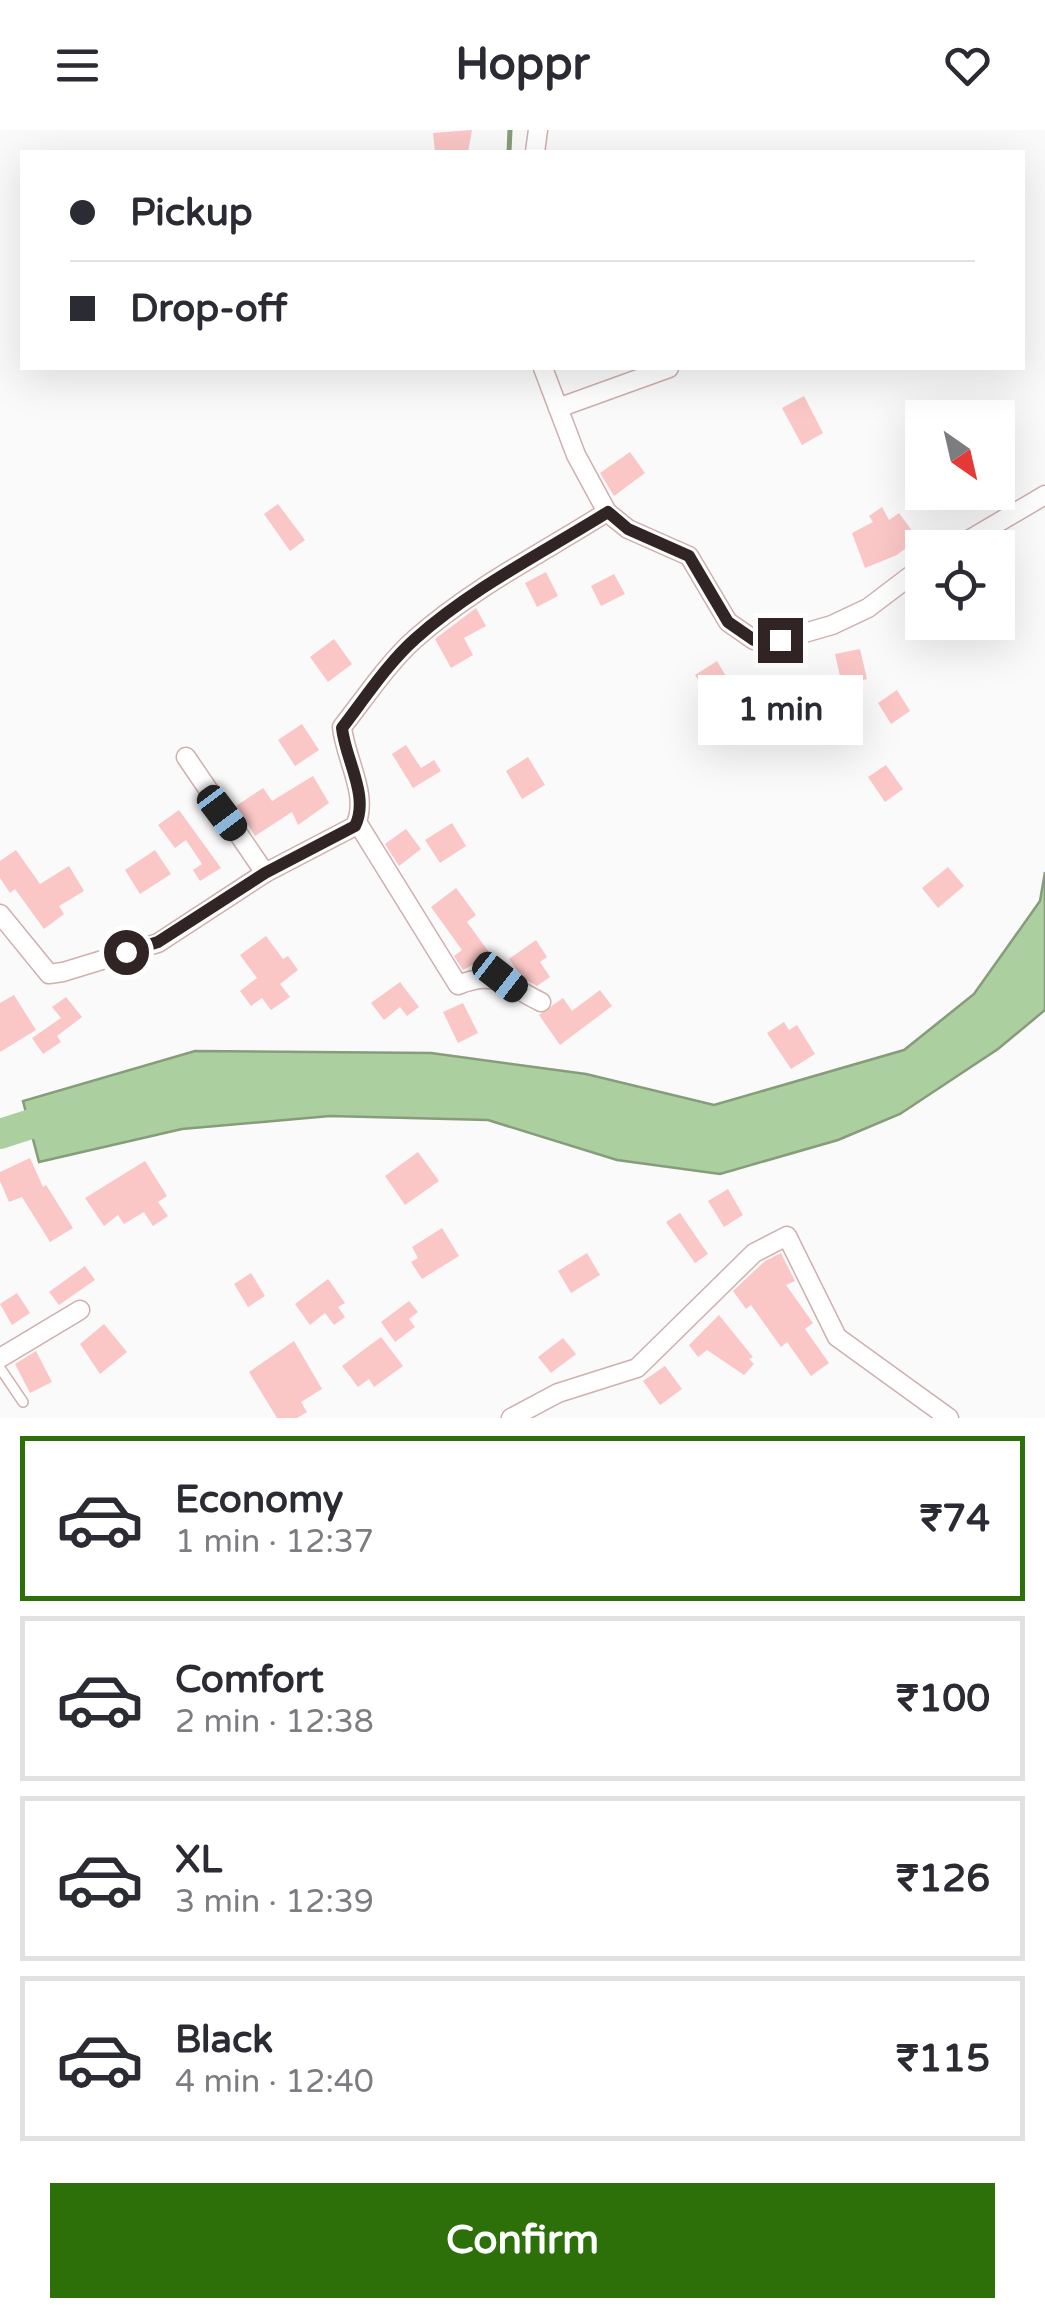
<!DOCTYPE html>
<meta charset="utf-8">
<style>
body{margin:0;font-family:"Varela Round",sans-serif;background:#f2f2f3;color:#2b2b33;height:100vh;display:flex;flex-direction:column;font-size:38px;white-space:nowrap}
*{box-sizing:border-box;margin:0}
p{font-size:32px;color:#7c7c81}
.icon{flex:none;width:55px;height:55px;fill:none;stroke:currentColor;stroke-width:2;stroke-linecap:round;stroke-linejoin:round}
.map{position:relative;height:1288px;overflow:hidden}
.panel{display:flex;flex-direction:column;background:#fff;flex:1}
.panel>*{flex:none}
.top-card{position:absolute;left:20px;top:20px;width:1005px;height:220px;border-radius:0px;box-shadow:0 10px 40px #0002;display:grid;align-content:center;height:220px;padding:0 50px;background:#fff}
.needle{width:65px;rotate:146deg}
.controls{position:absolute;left:905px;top:270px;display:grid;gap:20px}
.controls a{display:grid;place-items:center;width:110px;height:110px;border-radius:0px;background:#fff;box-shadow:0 10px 40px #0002;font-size:50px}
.end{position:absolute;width:45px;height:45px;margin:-22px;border:12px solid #312424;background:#fff;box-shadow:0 0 0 5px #fff}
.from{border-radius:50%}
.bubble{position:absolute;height:70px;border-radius:0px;background:#fff;box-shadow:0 10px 40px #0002;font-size:32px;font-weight:800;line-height:70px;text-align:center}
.car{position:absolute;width:30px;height:60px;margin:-30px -15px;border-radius:12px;box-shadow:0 0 8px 2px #0007;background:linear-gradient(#222 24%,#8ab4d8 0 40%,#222 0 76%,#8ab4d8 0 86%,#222 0)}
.top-card b{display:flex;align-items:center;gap:35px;height:95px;font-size:38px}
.top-card b+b{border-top:2px solid #e1e1e2}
.top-card i{width:25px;height:25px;background:#2b2b33}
ul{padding:18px 0 0;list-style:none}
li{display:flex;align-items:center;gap:30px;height:165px;margin:0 20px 15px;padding:0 30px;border:5px solid #e1e1e2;border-radius:0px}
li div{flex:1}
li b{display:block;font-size:38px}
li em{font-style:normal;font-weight:800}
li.on{border-color:#2d7009}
li>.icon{width:90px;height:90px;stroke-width:1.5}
.button{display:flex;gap:20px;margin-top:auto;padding:20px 50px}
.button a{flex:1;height:115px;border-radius:0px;background:#2d7009;color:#fff;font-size:40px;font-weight:800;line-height:115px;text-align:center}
header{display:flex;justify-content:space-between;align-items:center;height:130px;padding:0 50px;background:#fff;font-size:45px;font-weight:800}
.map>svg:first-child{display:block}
</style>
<header><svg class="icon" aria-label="menu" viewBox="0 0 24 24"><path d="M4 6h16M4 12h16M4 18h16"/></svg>Hoppr<svg class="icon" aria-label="heart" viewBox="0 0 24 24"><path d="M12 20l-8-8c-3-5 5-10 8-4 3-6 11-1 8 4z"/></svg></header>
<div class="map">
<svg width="1045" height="1288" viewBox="0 0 1045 1288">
<rect width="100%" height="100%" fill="#fafafa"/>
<polygon fill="#abcf9f" stroke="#869c7a" stroke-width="2.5" points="1045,742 1045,880 998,919 900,984 838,1010 720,1044 617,1030 488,990 330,986 182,999 39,1032 23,971 195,921 431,923 586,944 714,975 904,920 974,864 1040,771"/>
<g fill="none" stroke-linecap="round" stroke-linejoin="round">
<polyline stroke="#869c7a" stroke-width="5" points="509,22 510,0"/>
<polyline stroke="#abcf9f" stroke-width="30" points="0,1004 68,982"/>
</g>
<g fill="#fac6c6">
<polygon points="472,0 468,22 435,22 433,3"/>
<polygon points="804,266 823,303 802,315 782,278"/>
<polygon points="630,322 645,343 614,366 600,343"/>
<polygon points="278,374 305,410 290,421 264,384"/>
<polygon points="882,377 889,390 899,383 918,409 897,425 865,438 852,403 873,392 869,386"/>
<polygon points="546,442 558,466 537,477 525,453"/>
<polygon points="614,444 625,464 601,476 591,456"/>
<polygon points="476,478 486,496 464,508 473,525 451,538 435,509"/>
<polygon points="334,509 352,534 328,552 310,527"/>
<polygon points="860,519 867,549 842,555 835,524"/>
<polygon points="717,531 730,553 718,561 737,587 721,598 710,583 716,578 695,545"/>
<polygon points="897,560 910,581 891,594 878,573"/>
<polygon points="302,594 319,620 295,636 278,610"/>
<polygon points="406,615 421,638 434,630 441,641 413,658 392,624"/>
<polygon points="528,627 545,655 522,669 506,641"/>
<polygon points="886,635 903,659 885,672 868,647"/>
<polygon points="313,646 329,673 298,695 292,682 255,706 236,676 263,658 272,671"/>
<polygon points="179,680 221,738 200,751 193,740 202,734 186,710 175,718 158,695"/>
<polygon points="452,693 466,716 440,733 425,710"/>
<polygon points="406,699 421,719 399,736 385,714"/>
<polygon points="16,720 40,754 69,736 84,761 59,776 64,784 44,799 15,759 10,763 0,748 0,731"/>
<polygon points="155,720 171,744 140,764 125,740"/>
<polygon points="948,737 964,756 938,778 922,758"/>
<polygon points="456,758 476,785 467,792 491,825 463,840 454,826 462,820 431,777"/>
<polygon points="266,806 283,829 288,826 298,840 280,854 290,867 271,880 262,868 251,876 240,861 257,848 240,825"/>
<polygon points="536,810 547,827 540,832 550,847 537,856 522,848 509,829"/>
<polygon points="400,852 419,877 407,886 400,877 384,890 371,873"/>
<polygon points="600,860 612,876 560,915 539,885 563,868 572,881"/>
<polygon points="14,865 36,900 0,922 0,873"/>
<polygon points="66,867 82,887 57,906 61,912 43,924 32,908 61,888 52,877"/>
<polygon points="463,873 478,903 458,913 443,882"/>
<polygon points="784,892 789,900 797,895 815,924 791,939 767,903"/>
<polygon points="418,1022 439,1051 405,1075 385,1046"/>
<polygon points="30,1028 43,1057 46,1055 73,1098 50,1112 22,1067 9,1072 0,1051 0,1042"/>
<polygon points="145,1031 167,1066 158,1072 168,1086 153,1096 144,1082 124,1094 118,1085 104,1096 85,1068"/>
<polygon points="728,1059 743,1085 724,1097 708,1071"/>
<polygon points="680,1083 708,1124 695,1133 666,1092"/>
<polygon points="442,1098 459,1126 422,1149 411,1132 418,1128 412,1117"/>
<polygon points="587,1123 600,1145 571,1163 558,1141"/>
<polygon points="781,1123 795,1151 786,1155 813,1193 805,1199 829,1233 811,1246 787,1212 781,1217 751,1175 746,1179 733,1161 765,1131"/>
<polygon points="85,1136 95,1150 59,1175 49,1162"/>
<polygon points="251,1143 265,1166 248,1177 234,1154"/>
<polygon points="328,1149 345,1173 338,1177 345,1187 334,1195 325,1183 310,1195 295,1174"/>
<polygon points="17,1163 30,1183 12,1195 0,1174"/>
<polygon points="409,1171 418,1182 409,1189 415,1197 395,1212 381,1192"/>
<polygon points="719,1185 753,1227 749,1229 754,1234 744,1245 707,1220 698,1227 689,1215"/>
<polygon points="104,1194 127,1222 100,1244 80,1214"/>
<polygon points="381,1207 403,1236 374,1257 369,1249 358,1257 342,1236"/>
<polygon points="563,1208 576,1224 551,1243 538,1227"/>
<polygon points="294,1211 322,1259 301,1272 307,1282 297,1288 277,1288 249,1242"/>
<polygon points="36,1221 52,1252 30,1263 15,1234"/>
<polygon points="665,1236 682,1259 660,1275 643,1251"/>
</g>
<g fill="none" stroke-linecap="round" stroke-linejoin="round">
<g stroke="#d0afaf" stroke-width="12">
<polyline id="service" points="0,1238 23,1272"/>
</g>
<g stroke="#d0afaf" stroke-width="21">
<g id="minor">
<polyline points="535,22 538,0"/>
<polyline points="558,278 669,238"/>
<polyline points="607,382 628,399 689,426 728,492 754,510 780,510 832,495 868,478 922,437"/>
<polyline points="955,418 1045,365"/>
<polyline points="186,627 265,743"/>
<path d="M 357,692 L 458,855 C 496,839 508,856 541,872"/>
<path d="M 0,784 L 49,844 L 63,842 L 158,813 L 265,743 L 355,696 C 370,666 345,629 342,597 C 365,568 388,533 415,509 C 472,458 544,422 607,382 L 576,325 L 543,238"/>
<polyline points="0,1228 80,1180"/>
<polyline points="511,1288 558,1263 637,1238 754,1123 787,1106 837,1207 949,1288"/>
</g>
</g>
<use href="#service" stroke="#fff" stroke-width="9"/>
<use href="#minor" stroke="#fff" stroke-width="18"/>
</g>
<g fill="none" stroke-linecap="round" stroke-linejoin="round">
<path stroke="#312424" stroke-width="12" d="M 126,822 L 158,812 L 265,743 L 355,696 C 370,666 345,629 342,598 C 365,568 388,533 415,509 C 472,458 544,422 608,382 L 628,399 L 689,426 L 728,492 L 754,510 L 780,510"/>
</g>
</svg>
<div class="controls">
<a><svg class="needle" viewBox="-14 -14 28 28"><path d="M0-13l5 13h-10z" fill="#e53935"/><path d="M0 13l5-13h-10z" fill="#7c7c81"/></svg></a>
<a><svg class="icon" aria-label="locate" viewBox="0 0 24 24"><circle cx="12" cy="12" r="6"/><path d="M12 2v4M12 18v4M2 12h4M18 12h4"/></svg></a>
</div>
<i class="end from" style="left:126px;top:822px"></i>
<i class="end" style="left:780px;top:510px"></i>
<div class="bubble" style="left:698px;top:545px;width:165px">1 min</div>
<i class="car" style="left:222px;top:683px;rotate:143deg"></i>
<i class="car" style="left:500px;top:847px;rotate:128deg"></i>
<div class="top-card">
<b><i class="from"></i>Pickup</b>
<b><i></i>Drop-off</b>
</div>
</div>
<section class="panel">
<ul>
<li class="on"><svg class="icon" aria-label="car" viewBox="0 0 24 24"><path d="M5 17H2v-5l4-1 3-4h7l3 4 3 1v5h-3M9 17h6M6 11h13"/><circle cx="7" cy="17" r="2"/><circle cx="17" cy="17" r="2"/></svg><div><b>Economy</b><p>1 min · 12:37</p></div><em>₹74</em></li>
<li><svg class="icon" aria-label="car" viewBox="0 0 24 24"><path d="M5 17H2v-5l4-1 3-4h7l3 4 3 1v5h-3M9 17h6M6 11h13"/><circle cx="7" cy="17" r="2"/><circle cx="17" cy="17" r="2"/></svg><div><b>Comfort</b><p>2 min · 12:38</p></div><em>₹100</em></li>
<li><svg class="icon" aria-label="car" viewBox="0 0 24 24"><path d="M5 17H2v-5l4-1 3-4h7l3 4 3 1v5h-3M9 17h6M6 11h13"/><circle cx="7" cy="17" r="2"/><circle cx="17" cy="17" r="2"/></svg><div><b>XL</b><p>3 min · 12:39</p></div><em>₹126</em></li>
<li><svg class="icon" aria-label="car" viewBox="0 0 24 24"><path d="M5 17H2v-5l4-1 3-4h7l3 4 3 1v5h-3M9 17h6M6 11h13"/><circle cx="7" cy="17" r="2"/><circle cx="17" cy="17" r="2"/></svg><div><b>Black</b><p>4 min · 12:40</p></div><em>₹115</em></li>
</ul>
<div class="button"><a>Confirm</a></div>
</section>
